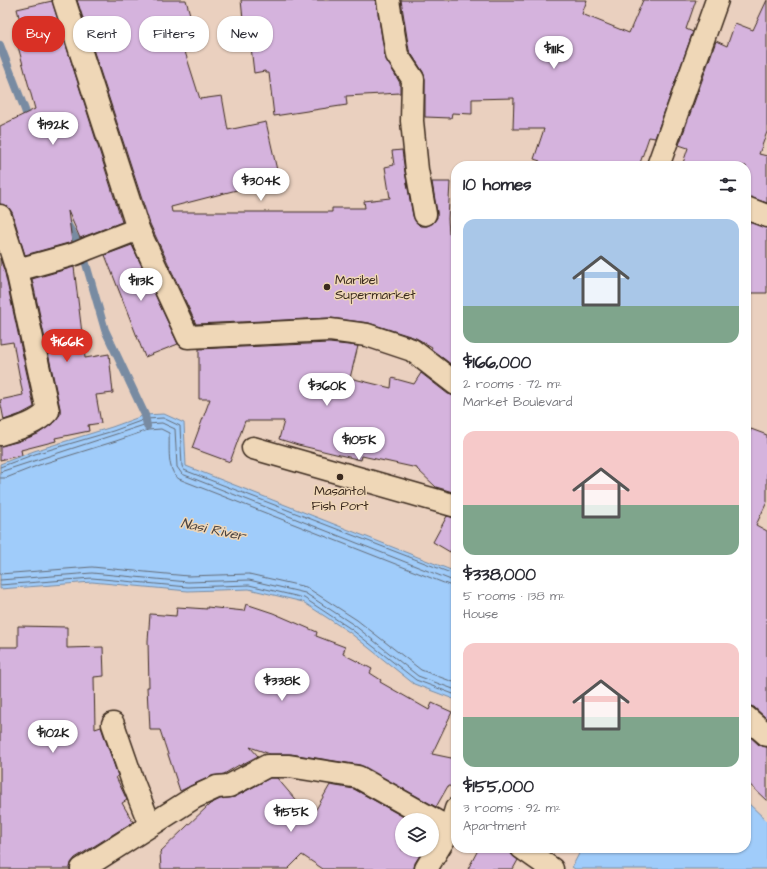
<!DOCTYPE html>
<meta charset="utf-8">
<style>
:root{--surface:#fff;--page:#f7f7f7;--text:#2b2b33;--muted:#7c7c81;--accent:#d93025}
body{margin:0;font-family:"Architects Daughter",sans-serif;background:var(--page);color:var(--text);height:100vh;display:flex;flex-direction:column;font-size:15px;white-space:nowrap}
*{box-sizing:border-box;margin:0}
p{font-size:13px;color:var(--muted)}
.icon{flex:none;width:22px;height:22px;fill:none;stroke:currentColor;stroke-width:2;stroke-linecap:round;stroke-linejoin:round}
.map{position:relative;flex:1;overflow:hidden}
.side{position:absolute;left:451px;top:161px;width:300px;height:692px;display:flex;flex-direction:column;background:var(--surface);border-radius:16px;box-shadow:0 1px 3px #0004}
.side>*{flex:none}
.banner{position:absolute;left:12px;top:16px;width:379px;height:36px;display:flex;gap:8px}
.fabs{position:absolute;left:395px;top:813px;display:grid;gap:8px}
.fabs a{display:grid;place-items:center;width:44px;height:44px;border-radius:50%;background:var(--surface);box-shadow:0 1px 3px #0004;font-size:20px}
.price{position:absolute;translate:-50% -34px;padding:0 9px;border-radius:14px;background:#fff;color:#222;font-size:13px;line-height:26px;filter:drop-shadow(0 1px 2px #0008)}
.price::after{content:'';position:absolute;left:50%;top:24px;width:12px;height:9px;margin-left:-6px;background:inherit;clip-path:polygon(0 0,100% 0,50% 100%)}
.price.current{background:var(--accent);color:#fff}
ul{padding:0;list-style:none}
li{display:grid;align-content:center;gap:8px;height:212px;padding:0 12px}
li span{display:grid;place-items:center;height:124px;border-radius:12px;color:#555}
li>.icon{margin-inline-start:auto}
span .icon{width:72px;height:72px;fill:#fffc;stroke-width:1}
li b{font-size:17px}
h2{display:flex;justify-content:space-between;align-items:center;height:48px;padding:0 12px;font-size:17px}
.pill{padding:0 14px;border-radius:16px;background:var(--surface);box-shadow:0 1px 3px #0004;font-size:14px;line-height:36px}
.pill.current{background:var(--accent);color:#fff}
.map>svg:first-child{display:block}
.water{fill:#a0ccfa;stroke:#788ba2}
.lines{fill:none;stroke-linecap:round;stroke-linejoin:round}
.shore{stroke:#636b76;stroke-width:1}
.stream{stroke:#788ba2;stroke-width:8}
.building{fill:#d5b3dd;stroke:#3b2a1e}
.street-casing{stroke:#3b2a1e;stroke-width:25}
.secondary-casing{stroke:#3b2a1e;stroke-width:25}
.street{stroke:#efd7b7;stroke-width:22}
.secondary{stroke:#efd7b7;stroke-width:22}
.poi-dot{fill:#3b2a1e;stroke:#efd7b7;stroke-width:1.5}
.labels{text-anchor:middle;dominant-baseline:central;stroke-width:3;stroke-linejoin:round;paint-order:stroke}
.poi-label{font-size:13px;fill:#3b2a1e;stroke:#efd7b7;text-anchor:start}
.water-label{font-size:14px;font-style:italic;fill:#4a423f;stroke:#efd7b7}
</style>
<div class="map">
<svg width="767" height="869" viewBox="0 0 767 869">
<rect width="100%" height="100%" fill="#ead0bf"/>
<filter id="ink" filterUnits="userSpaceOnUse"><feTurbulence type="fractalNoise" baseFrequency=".025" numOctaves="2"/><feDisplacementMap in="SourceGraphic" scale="8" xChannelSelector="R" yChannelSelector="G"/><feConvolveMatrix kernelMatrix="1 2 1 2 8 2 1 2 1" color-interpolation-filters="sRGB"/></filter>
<g filter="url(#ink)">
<g class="water">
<path d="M164 414 184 423 186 466 456 572V700L414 684 349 632 303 602 249 589 188 591 92 582 0 589V464L34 451 112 427 145 415Z"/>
<path d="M746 801 767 821V869H575L572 867 581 850 579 848H746Z"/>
</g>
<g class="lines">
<g class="shore">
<path d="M0 467 35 454 113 431 146 419 163 418 180 426 182 466 184 470 456 575"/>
<path d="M0 472 147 424 162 423 175 429 177 467 182 474 451 580H456"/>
<path d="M0 478H6L39 465 116 441 148 430 161 429 169 433C170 447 166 470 179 479L449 585 456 586"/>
<path d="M0 574 92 567 188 576 249 574 306 587 357 620 421 670 456 683"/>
<path d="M0 580 92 573 188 582 249 580 305 593 354 625 418 676 456 690"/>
<path d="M0 585 92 578 188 587 249 585 304 598 351 629 416 680 456 695"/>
</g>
<g class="stream">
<path d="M0 45 25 110 29 123"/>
<path d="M65 220 82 250 105 330 145 415 147 426"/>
</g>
</g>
<g class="building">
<path d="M77 0H186L194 29 179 33 200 99 222 96 228 130 266 122 279 179 171 207 172 212H332V208H365L364 201 390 198 385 167 394 165 392 151 402 150 405 172 413 216 416 222 420 226H427L433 223 437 218V212L432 182H450L448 219 449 233 456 237V368L431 349 432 347 416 338 369 323 330 318 196 324 150 224Z"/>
<path d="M241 0H376L385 57 400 83V93L346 96 347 105 274 116 269 73H266L265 71 254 73 250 38 245 39Z"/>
<path d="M401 0H587L582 14 629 33 643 0H696L686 29 693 32 655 138 649 137 639 166H538L540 161 534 159 544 129H513L514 98 472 99V114L452 113 451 118 425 117V79L423 72 409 50Z"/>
<path d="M767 0V132L759 154 767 156V203L746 196V166H682L688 148 679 145 716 41 727 46 735 23 753 30Z"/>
<path d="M52 1 122 222 80 238 68 211 72 242 25 255 12 212 8 207 0 204V126L35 109 16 39 24 37 17 9Z"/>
<path d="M746 221 767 228V293H746Z"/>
<path d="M132 245 178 344 145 357 105 255Z"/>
<path d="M0 258 5 273 34 407 21 414 4 420 0 400 23 395 13 342 0 344Z"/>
<path d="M74 267 85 358 109 354 113 393 96 395 101 423 88 425 89 431 55 438 56 441 21 450 22 455 0 460V446L17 442 38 434 52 424 60 415V408L32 279Z"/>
<path d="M329 343 358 346 350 378 391 388 392 378 414 384 421 373 448 394 456 396V493L436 487 417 469V468L362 456 361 460 298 445 279 439 284 421H245L230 462 192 448 210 399H199V349Z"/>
<path d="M751 429 767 435V502L756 525 767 531V719L754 707 746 705V442Z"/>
<path d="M447 516 456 518V541L450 552 433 542Z"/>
<path d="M246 604 273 613 317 632 316 636 345 647 343 654 372 669 370 673 381 680 380 682 429 710 432 703 452 712 432 754 456 759V787L448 786 436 807 360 765 291 754H270L250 747 258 756 239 766V765L224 774 212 776 180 791 160 730H150L149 708H148L147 687H149L148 641 150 614 176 616 177 607 207 609V607L244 611Z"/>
<path d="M18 626 67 627V648L103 647 104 676 94 677 95 729 101 727 118 776 116 777 127 800 122 803 133 822 75 858 71 863 70 869H0V647H18Z"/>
<path d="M746 733 759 745 767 747V801L746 781Z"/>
<path d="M270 778H277L311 818 330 785 354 789 409 820H402V850H423L415 863 414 869H323L302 855 288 869H161L160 852 210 804 220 799 235 797Z"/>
<path d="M479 848H510L511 854 518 860 513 869H468Z"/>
</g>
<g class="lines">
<defs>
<g id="street">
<path d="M388 0 397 55 413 79 412 121 417 170 425 214"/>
<path d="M746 208 767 216"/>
<path d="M0 216 17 270 48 411C37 424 16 429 0 434"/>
<path d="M17 270 75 254 89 248 138 229"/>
<path d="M253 448 456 506"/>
<path d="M746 717 767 735"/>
<path d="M113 724 133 782 150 825"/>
<path d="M522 848 552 869"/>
<path d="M82 869 195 797 217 787 229 786 267 766H289L358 777 450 829"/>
</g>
<g id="secondary">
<path d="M64 0 138 229 188 337 330 330 367 335 412 350 456 384"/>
<path d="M658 166 717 0"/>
<path d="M426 869 450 829 456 809"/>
</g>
</defs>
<use href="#street" class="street-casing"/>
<use href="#secondary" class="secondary-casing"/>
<use href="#street" class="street"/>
<use href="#secondary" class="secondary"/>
</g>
</g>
<g class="poi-dot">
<circle cx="327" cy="287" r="4"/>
<circle cx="340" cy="477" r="4"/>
</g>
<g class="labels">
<g class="poi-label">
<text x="335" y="280">Maribel<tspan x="335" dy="15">Supermarket</tspan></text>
<text x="340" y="491" text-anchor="middle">Masantol<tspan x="340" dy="15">Fish Port</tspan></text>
</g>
<g class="water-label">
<text transform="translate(213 530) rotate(12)">Nasi River</text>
</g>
</g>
</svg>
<div class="fabs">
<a><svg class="icon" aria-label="layers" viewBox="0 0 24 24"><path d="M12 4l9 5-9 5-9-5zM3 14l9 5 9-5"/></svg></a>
</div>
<b class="price" style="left:554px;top:70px">$111K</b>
<b class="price" style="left:53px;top:146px">$192K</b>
<b class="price" style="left:261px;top:202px">$304K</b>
<b class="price" style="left:141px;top:302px">$113K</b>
<b class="price current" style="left:67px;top:363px">$166K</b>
<b class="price" style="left:327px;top:407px">$360K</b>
<b class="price" style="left:359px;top:461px">$105K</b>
<b class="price" style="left:282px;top:702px">$338K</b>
<b class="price" style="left:53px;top:754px">$102K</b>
<b class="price" style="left:291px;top:833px">$155K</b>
<div class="banner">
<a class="pill current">Buy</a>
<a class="pill">Rent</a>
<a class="pill">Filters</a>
<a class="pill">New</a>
</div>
<section class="side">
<h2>10 homes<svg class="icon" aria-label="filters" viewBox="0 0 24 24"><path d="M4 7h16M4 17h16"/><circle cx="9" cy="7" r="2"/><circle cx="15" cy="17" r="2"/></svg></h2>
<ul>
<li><span style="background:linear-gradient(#a9c7e8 70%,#7fa58c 0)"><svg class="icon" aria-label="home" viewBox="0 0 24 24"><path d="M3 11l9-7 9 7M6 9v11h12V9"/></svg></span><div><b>$166,000</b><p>2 rooms · 72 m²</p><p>Market Boulevard</p></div></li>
<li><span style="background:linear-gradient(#f6c9c9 60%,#7fa58c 0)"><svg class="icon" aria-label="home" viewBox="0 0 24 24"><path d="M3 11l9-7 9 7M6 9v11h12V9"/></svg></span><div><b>$338,000</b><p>5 rooms · 138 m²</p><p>House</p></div></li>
<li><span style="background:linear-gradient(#f6c9c9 60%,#7fa58c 0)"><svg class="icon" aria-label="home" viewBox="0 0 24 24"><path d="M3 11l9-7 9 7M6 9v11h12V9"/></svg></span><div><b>$155,000</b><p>3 rooms · 92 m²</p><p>Apartment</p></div></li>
</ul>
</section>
</div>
